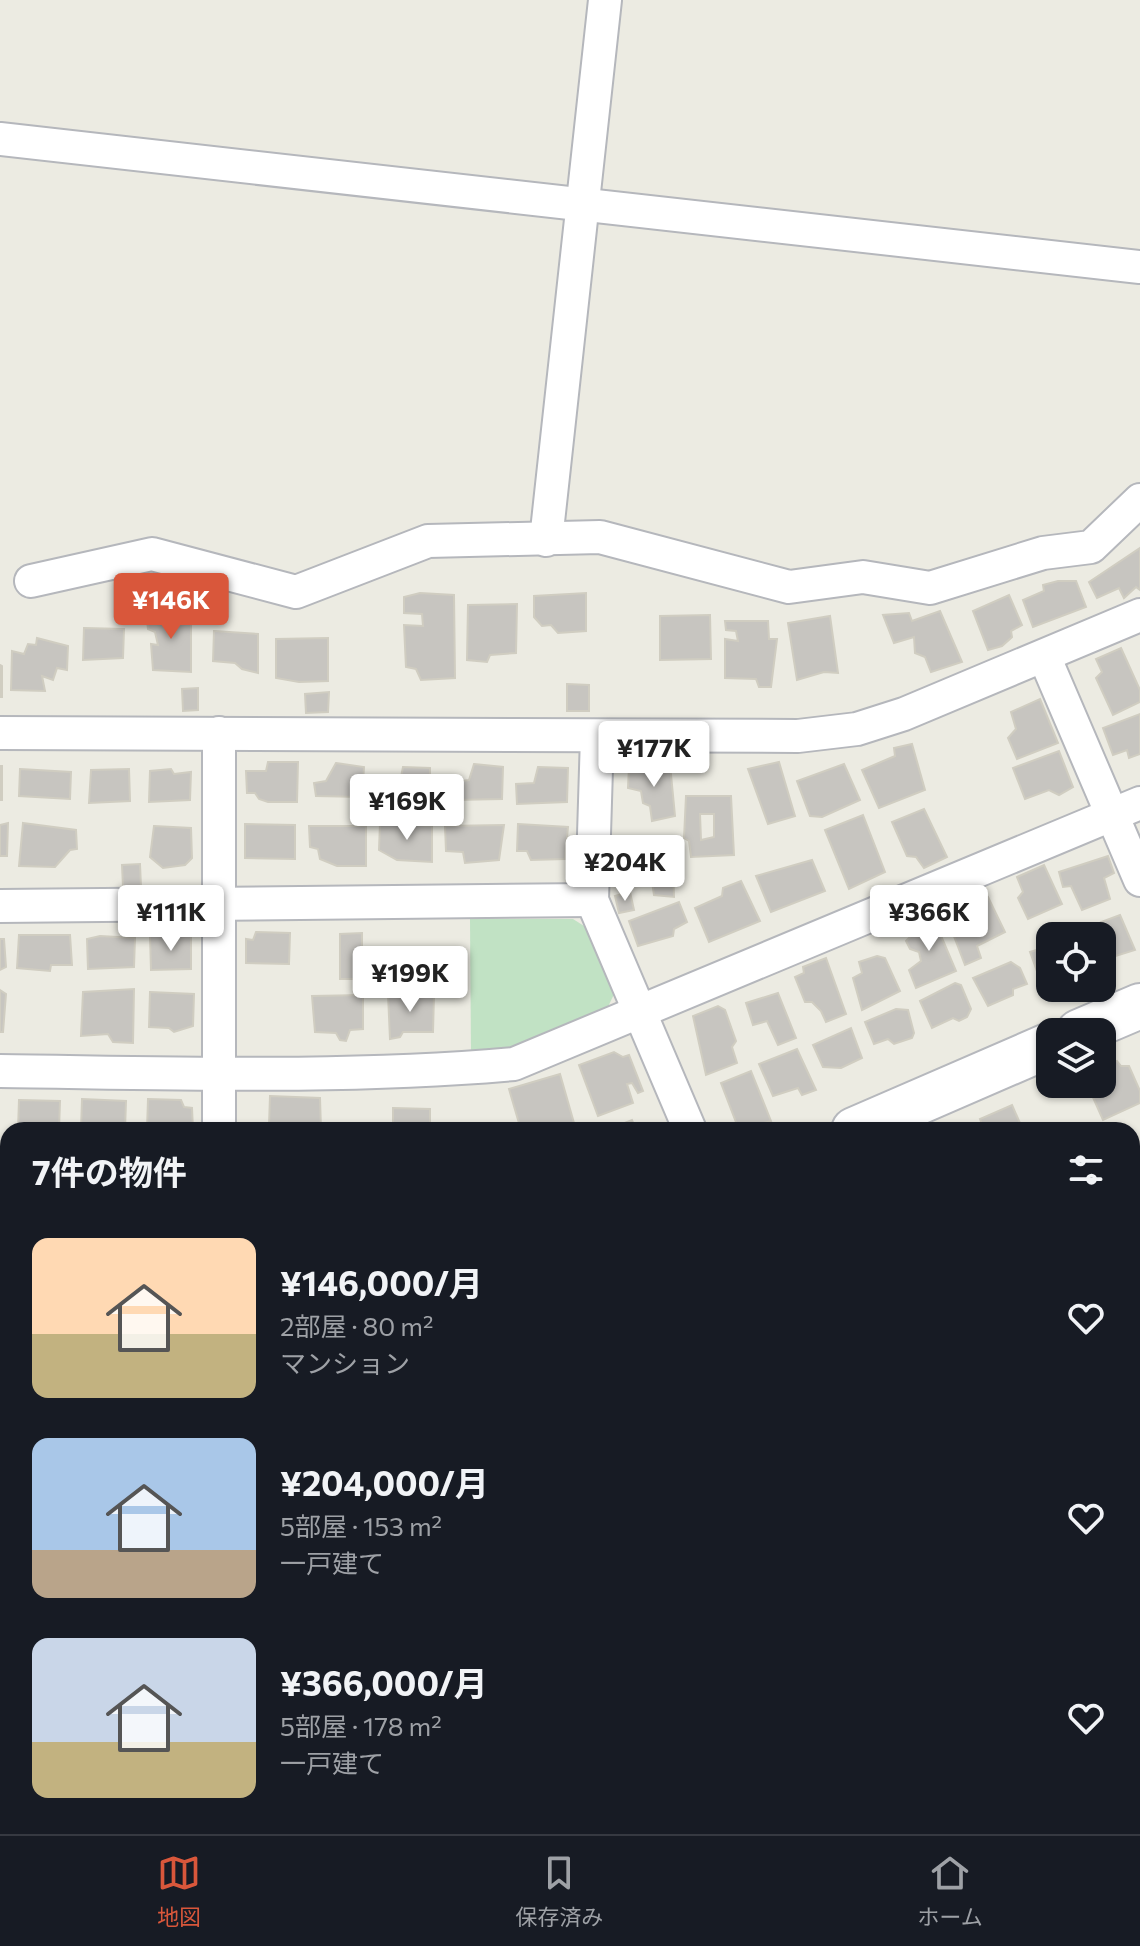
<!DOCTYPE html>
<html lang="ja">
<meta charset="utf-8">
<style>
:root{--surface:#171b24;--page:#242831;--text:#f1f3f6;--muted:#9ea1a6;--line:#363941;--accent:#d9573b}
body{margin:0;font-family:Commissioner,"Noto Sans JP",sans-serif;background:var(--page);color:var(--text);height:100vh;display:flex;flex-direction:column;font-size:30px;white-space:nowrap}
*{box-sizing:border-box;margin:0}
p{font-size:26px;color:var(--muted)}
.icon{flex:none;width:44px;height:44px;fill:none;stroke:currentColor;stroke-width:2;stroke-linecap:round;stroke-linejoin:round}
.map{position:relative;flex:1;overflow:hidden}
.drawer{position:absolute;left:0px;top:1122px;width:1140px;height:712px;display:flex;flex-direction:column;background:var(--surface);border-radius:24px 24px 0 0;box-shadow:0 2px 6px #0004}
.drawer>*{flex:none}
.buttons{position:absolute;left:1036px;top:922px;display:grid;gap:16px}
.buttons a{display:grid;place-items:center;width:80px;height:80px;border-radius:16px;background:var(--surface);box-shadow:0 2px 6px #0004;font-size:40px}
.price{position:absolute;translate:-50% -68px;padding:0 18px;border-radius:8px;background:#fff;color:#222;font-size:26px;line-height:52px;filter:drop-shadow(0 2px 4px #0008)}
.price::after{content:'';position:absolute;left:50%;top:48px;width:24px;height:18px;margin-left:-12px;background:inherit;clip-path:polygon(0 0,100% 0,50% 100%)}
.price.current{background:var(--accent);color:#fff}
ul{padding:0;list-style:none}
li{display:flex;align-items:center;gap:24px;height:200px;padding:0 32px}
li span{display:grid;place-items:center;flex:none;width:224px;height:160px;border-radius:16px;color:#555}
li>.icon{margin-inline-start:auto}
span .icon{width:96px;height:96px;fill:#fffc;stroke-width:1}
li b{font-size:34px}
h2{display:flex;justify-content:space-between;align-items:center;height:96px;padding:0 32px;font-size:34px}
.dock{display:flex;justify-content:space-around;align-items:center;height:112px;border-top:2px solid var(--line);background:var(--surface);font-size:22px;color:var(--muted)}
.dock a{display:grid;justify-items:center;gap:4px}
.dock .current{color:var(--accent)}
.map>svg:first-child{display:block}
.green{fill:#c1e2c4}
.building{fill:#c7c5c0;stroke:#d0cdc1;stroke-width:2;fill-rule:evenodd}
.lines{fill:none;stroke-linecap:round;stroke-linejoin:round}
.street-casing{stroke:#b5b7bc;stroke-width:36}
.secondary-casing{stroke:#b6b8bd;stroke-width:48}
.street{stroke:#fff;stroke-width:32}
.secondary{stroke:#fff;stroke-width:44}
</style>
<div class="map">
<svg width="1140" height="1834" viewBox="0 0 1140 1834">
<rect width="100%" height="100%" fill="#ecebe2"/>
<path class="green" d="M470 919H573L592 931 616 990 606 1011 515 1046 471 1055Z"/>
<g class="building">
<path d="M1140 548V590L1136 587 1124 598 1119 588 1097 598 1089 582Z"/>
<path d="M1058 581H1076L1086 607 1033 627 1023 600 1044 591 1043 585Z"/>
<path d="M420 593 454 595 455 678 421 680 416 669 406 667 404 625 423 626 422 614 404 613V597Z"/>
<path d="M586 593V631L558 633 551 625 542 626 534 617V596Z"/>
<path d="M1009 595 1022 625 1011 631 1012 637 1002 646 988 650 973 611Z"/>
<path d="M517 604 516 653 490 655 487 662 467 660 468 605Z"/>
<path d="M940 611 962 662 931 672 925 657 915 653 914 637 894 643 883 615 909 613 912 621Z"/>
<path d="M146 612 191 614V672L153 670 151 644 158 645 155 632 148 629Z"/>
<path d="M710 615 711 659 660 660V616Z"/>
<path d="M830 616 838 673 824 672 797 680 788 623Z"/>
<path d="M725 621H768L769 639H777L771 687H759L756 679 725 678V639L738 641 736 631 726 630Z"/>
<path d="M84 628 124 629 123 658 83 660Z"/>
<path d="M214 631 258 634V673L242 669 235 663 213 661Z"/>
<path d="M37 638 68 646 67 670 57 668 53 680 42 676 45 691 11 690 12 651 24 654 28 644 36 645Z"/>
<path d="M328 638V681L299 682 276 678V639Z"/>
<path d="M1121 648 1140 690V702L1113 715 1096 678 1102 672 1096 659Z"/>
<path d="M0 665 2 666V697H0Z"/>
<path d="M567 684 589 685V711H567Z"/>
<path d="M198 688V710L183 711 182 689Z"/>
<path d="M329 692 328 712 306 713 305 694Z"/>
<path d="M1040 699 1058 743 1017 759 1008 738 1016 729 1011 712Z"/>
<path d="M1140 714V754L1129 758 1127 750 1113 755 1103 728Z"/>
<path d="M912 744 925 790 879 808 862 770 895 756 894 748Z"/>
<path d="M1059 751 1073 787 1059 795 1049 790 1025 799 1013 768Z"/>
<path d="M268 762H298L297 802H268L259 799 255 793H247L246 771H266Z"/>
<path d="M779 762 795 816 768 824 748 769Z"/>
<path d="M336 763 364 767 362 797 316 796 314 783 326 781Z"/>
<path d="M474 764 503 767 502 799 454 800V782L469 780Z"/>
<path d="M670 764 675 816 652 821 650 806 643 803 641 791 628 788 629 767Z"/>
<path d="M844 764 860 800 822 817 810 816 797 781Z"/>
<rect x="0" y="766" width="2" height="34"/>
<path d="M403 767 430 768V799L385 800V781L400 782Z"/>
<path d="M538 767 568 768 567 802 517 804 516 784 534 783Z"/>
<path d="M20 769 71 772 70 799 19 796Z"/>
<path d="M129 769 130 801 89 803 91 770Z"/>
<path d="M171 769 174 774 191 772 190 800 149 802 150 771Z"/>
<path d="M686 796H731L734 855 691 857 689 841 684 838ZM700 814H714V837L701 840Z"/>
<path d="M924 809 947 857 924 868 916 857 907 856 892 822Z"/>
<path d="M863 815 885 872 849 889 825 830Z"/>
<path d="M8 823 7 856H0V825Z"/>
<path d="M23 823 76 830 77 849 70 850 55 867 19 866Z"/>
<path d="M380 823 432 826V862L397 860 379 850Z"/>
<path d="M245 824 295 825V859L245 858Z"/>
<path d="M518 824 568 827 565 859 531 860 527 851H517Z"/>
<path d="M504 825 499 860 465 863 463 852 446 851 445 826Z"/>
<path d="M154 826 191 828 192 858 185 865 163 868 150 857Z"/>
<path d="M309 826H366V866H337L320 859 318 849 310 847Z"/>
<path d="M672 836 674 897 654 895 651 875H645L646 862H632L631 837Z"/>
<path d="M1108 856 1114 873 1104 878 1110 899 1082 910 1071 886 1063 887 1059 872Z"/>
<path d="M812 860 825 891 771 912 756 876Z"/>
<path d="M140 864 141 887H123L122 865Z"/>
<path d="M1044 865 1062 904 1028 919 1018 898 1023 892 1017 877Z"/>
<path d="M741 881 760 921 709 942 695 908 722 896 723 888Z"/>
<path d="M630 892 634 910 619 913 615 896Z"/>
<path d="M988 897 1005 932 977 946 981 958 965 965 952 931 968 924 963 902Z"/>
<path d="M679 902 687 922 674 929 673 936 638 946 629 921Z"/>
<path d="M1120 915 1135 950 1103 960 1101 936 1105 934 1101 922Z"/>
<path d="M933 917 956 971 916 988 909 970 921 961 919 952 910 949 906 941 910 937 907 926Z"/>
<path d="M256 932 290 933 289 964 246 963V939L253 940Z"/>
<path d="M362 933V979H340V934Z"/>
<path d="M19 935H70L72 965H51L50 971 17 968Z"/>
<path d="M100 936 135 938 134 967 88 969 87 939Z"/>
<path d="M150 936H191V969L151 970Z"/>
<path d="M0 939H4L6 967 0 970Z"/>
<path d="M1050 946V983L1042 985 1030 952Z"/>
<path d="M877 956 885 958 900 991 862 1010 853 978 862 973 859 962Z"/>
<path d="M826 958 846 1014 826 1022 821 1011 812 1002H805L795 977 804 973 803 967Z"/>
<path d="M1011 962 1020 968 1027 984 1013 989V995L988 1006 973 978Z"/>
<path d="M955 983 961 985 971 1009 967 1017 959 1021 953 1018 932 1028 920 1001Z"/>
<path d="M134 989 133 1043 113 1042 108 1034 81 1036 83 992Z"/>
<path d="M0 990 6 994 3 1032H0Z"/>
<path d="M150 992 194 994 193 1026 174 1032 169 1028 149 1027Z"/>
<path d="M778 993 796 1038 778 1045 767 1021 753 1025 746 1003Z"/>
<path d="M388 994 434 995 433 1032H403L400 1037 390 1039Z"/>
<path d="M363 995V1029L350 1030 346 1041 340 1040 336 1033 315 1032 312 996Z"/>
<path d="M718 1006 725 1010 736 1041 732 1047 737 1063 706 1075 693 1016Z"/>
<path d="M896 1009 908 1010 914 1033 912 1038 894 1044 888 1039 874 1044 865 1022Z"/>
<path d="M851 1028 862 1058 841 1068 823 1067 813 1045Z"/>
<path d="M797 1049 816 1090 802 1095 798 1088 773 1096 759 1064Z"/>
<path d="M614 1052 623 1057 629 1055 643 1091 638 1093 632 1083 627 1084 633 1103 598 1116 579 1065Z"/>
<path d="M1117 1061 1121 1066H1129L1140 1091V1103L1103 1120 1087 1084H1102V1067Z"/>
<path d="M751 1071 771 1121 739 1130 721 1083Z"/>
<path d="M560 1074 576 1130H521L509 1089Z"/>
<path d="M270 1096 320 1098 321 1130 269 1126Z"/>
<path d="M82 1099 126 1101 125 1130H81Z"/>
<path d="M148 1099 181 1100 184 1107 192 1108 193 1130H147Z"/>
<path d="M19 1100 60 1101 59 1130H18Z"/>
<path d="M1012 1105 1023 1130H984L980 1119Z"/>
<path d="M393 1108 430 1109V1130H393Z"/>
<path d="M632 1120 636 1130H607Z"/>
<path d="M0 1166H8V1199L0 1200Z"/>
<path d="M0 1318 4 1319V1343H0Z"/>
<path d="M0 1481 5 1492 4 1512H0Z"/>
<path d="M0 1550H4L3 1594H0Z"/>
<path d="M1140 1611V1654L1135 1657 1132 1614Z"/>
<path d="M0 1818H5L4 1834H0Z"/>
<path d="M30 1826H67V1834H20L29 1832Z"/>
<path d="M105 1826H130V1834H104Z"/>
<path d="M162 1826H189L191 1832 197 1834H156V1829Z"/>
<path d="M246 1826H278L281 1832 294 1834H243Z"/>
<path d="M329 1826H352L361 1834H310L328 1831Z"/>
<path d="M391 1826 434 1827V1834H391Z"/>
<path d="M495 1826 497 1834H445L444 1827 450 1826Z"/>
<path d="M526 1826H560V1834H527Z"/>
<path d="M587 1826H618L620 1834H573L572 1829Z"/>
<path d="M634 1826H682L676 1834H636Z"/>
<path d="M784 1826H819L822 1834H778V1828Z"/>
<path d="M836 1826H893L895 1831 832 1834 830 1830Z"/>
<path d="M1022 1826H1063L1066 1834H1018Z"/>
</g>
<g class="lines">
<defs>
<g id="street">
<path d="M0 139 1140 267"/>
<path d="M546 540 605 0"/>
<path d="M31 581 152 554 296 592 428 541 600 537 789 587 863 577 930 588 1043 553 1091 547 1140 500"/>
<path d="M1044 656 1140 880"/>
<path d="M0 733 798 736 857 729 904 714 1140 615"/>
<path d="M219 733V1130"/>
<path d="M597 736 592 900 690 1130"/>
<path d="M0 906 592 900"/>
<path d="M0 1071C171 1073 344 1079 514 1064L1140 803"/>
<path d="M1132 1217 1140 1214"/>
<path d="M0 1452H8"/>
<path d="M1132 1582 1140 1579"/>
<path d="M0 1617H8"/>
<path d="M0 1788H8"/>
<path d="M985 1826 988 1834"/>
<path d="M220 1834V1826"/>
</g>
<g id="secondary">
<path d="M1079 1032 1140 1006"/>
<path d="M854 1130 1050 1045"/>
<path d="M0 1263H8"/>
</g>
</defs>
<use href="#street" class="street-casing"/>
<use href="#secondary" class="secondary-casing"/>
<use href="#street" class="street"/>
<use href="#secondary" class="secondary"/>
</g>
</svg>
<div class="buttons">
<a><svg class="icon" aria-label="locate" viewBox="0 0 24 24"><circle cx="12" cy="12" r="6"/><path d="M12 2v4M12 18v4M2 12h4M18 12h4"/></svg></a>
<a><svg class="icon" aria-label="layers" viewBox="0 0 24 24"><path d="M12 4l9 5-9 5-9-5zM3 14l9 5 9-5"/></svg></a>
</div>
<b class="price current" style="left:171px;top:641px">¥146K</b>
<b class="price" style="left:654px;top:789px">¥177K</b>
<b class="price" style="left:407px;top:842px">¥169K</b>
<b class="price" style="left:625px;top:903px">¥204K</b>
<b class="price" style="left:171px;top:953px">¥111K</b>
<b class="price" style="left:929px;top:953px">¥366K</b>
<b class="price" style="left:410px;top:1014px">¥199K</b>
<section class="drawer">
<h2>7件の物件<svg class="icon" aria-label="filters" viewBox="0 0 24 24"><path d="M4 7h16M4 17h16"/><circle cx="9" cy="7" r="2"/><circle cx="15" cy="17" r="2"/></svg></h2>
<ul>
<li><span style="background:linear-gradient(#ffd9b3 60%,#c2b280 0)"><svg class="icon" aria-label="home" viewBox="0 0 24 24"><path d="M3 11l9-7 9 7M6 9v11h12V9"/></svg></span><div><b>¥146,000/月</b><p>2部屋 · 80 m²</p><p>マンション</p></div><svg class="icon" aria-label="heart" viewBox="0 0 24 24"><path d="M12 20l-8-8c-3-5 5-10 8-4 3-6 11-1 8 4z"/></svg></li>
<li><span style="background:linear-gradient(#a9c7e8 70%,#b9a48a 0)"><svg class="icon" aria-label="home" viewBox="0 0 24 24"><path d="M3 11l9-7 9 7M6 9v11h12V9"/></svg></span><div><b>¥204,000/月</b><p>5部屋 · 153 m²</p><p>一戸建て</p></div><svg class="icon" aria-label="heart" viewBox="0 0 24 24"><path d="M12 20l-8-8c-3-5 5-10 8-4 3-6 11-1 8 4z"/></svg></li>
<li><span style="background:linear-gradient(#c9d6e8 65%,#c2b280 0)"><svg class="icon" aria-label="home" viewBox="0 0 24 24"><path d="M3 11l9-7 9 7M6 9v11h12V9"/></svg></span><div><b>¥366,000/月</b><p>5部屋 · 178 m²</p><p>一戸建て</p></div><svg class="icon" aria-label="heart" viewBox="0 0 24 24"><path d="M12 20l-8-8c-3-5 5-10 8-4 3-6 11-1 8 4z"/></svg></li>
</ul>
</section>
</div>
<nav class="dock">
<a class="current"><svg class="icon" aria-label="map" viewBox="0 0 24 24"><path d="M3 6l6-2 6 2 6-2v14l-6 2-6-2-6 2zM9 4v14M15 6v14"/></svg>地図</a>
<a><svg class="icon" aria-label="saved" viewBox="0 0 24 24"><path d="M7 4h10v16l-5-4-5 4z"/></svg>保存済み</a>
<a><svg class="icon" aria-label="home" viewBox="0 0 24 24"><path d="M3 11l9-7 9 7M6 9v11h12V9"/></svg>ホーム</a>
</nav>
